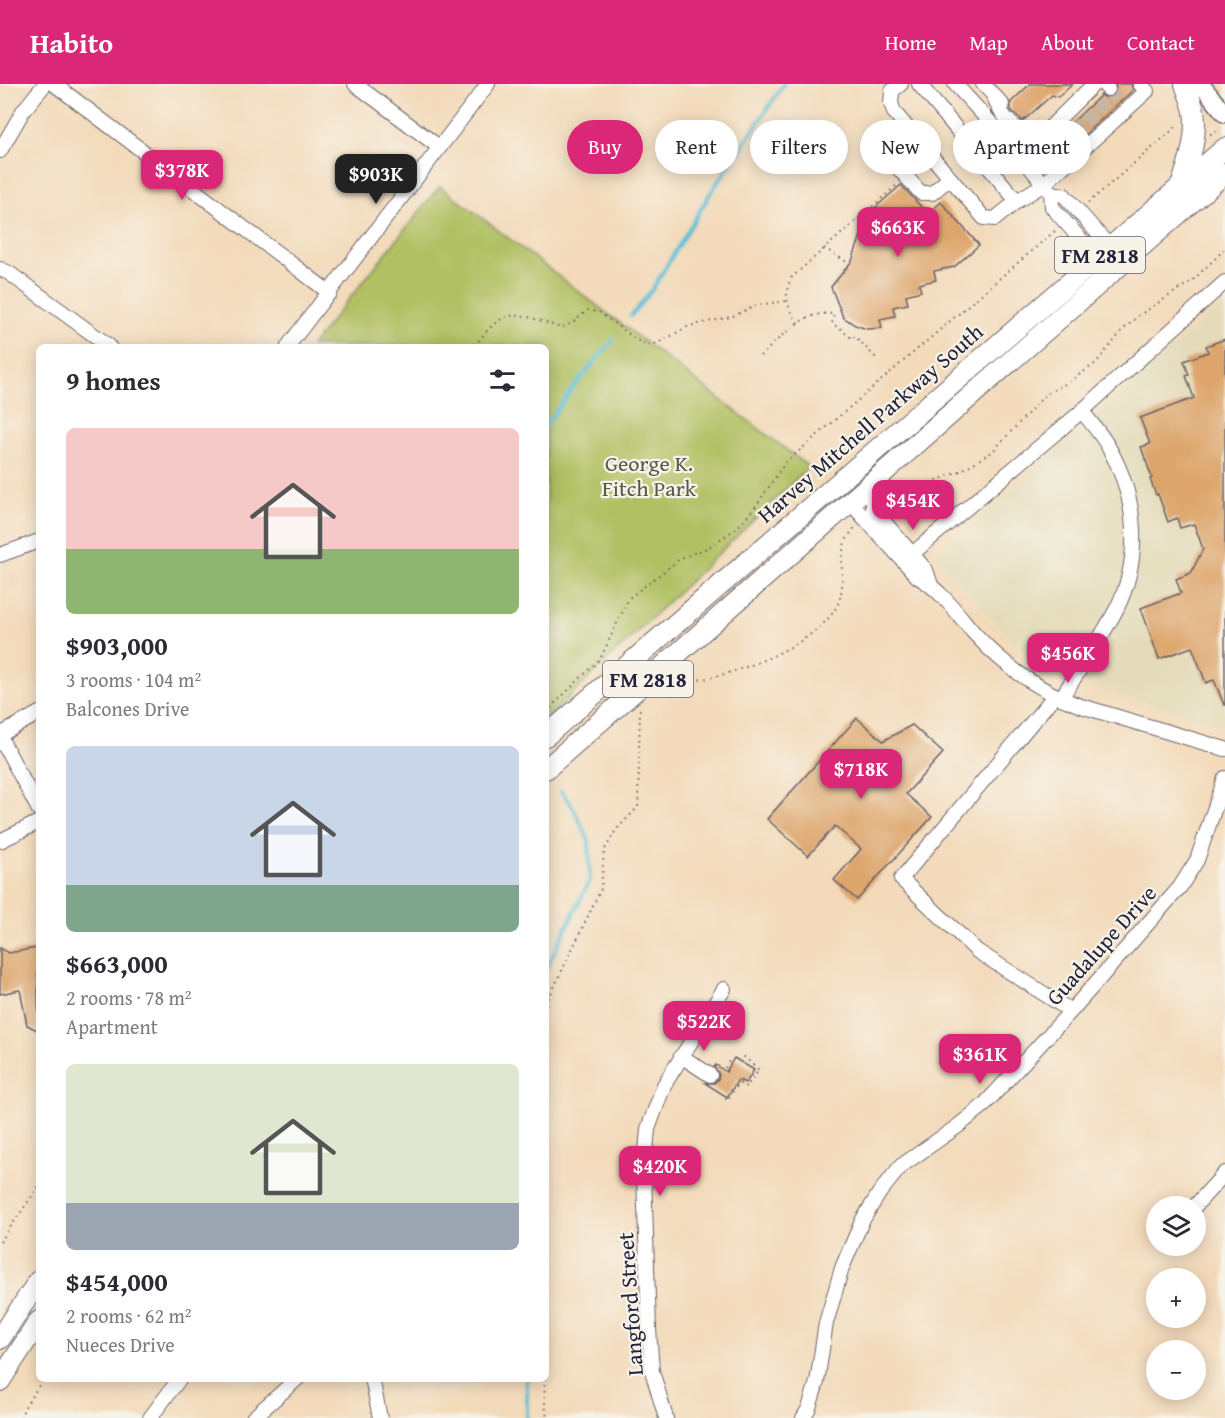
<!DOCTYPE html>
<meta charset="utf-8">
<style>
:root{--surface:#fff;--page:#f7f7f7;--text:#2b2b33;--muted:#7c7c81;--accent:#db2777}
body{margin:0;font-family:"Gentium Book Plus",serif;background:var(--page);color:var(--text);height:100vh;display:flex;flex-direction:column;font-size:22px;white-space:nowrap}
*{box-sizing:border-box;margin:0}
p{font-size:20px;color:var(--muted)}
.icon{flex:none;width:33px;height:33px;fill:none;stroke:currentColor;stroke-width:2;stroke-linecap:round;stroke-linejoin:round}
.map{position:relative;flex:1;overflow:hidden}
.side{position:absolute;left:36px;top:260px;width:513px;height:1038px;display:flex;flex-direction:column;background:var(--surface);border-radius:9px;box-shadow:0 3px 15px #0003}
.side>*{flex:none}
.hud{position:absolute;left:567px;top:36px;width:567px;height:54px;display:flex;gap:12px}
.tools{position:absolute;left:1146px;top:1112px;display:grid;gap:12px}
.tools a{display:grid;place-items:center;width:60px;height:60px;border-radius:50%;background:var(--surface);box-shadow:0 3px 15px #0003;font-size:30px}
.price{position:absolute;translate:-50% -51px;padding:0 14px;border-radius:12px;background:var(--accent);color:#fff;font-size:20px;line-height:39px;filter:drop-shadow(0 2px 3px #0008)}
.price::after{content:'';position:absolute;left:50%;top:36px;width:18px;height:14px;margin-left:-9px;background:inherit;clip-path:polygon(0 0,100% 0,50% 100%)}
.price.selected{background:#222;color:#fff}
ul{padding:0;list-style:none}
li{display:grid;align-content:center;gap:12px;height:318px;padding:0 30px}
li span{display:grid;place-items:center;height:186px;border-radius:9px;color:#555}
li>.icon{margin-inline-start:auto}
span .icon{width:108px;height:108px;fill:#fffc;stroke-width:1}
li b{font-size:26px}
h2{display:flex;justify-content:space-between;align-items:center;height:72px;padding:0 30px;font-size:26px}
.tag{padding:0 21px;border-radius:27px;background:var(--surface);box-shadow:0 3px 15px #0003;font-size:21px;line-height:54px}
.tag.selected{background:var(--accent);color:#fff}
header{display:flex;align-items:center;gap:36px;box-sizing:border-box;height:84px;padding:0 30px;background:var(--accent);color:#fff}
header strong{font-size:28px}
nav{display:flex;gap:33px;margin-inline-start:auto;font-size:21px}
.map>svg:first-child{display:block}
.built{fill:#e4dbba}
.green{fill:#b0c062;stroke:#69714e;stroke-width:1.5}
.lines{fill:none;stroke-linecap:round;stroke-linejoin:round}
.stream{stroke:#58bfd6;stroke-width:4}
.building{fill:#dda56c}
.minor-tunnel{stroke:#c9b5a1;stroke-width:14;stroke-dasharray:14 7;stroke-linecap:butt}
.minor-casing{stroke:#6b6267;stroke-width:16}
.major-casing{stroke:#6b6267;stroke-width:19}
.highway-casing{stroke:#6b6267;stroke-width:22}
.path{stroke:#6b6267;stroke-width:2;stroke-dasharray:1.5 4.5;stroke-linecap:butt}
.minor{stroke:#fff;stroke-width:14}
.major{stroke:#fff;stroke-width:16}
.highway{stroke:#fff;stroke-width:20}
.labels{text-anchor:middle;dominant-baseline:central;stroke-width:4.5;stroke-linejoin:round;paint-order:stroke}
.shield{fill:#f7f3e8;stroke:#62616f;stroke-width:1.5}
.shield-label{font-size:21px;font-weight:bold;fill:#22223b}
.street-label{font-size:22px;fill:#22223b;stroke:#f7f3e8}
.park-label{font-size:22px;fill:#545949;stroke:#f7f3e8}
</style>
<header>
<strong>Habito</strong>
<nav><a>Home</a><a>Map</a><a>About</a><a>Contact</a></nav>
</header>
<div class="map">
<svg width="1225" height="1334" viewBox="0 0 1225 1334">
<rect width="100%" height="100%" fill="#f7f3e8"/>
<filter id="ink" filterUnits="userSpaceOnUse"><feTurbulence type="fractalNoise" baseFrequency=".0167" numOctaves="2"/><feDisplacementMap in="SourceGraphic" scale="12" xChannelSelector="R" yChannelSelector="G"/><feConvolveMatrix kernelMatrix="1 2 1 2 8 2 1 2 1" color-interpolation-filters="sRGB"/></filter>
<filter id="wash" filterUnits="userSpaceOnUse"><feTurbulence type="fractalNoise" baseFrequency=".008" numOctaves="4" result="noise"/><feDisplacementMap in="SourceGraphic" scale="24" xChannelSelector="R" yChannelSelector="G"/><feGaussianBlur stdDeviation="1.35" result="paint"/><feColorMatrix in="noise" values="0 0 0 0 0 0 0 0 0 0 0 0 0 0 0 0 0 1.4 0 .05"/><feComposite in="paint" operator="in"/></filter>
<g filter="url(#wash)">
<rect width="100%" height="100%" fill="#f3daba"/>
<path class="built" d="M1225 217V641L1090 602 1044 582 1013 558 936 472Z"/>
<path class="green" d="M440 102 809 383 546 635V262H311Z"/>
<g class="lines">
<g class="stream">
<path d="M631 232 652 206 710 110 784 0"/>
<path d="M546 341 572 305 613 256"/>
<path d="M546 885 590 796 589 757 573 723 561 707"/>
<path d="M527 1334V1294"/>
</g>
</g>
<g id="blocks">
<g class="building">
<path d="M1030 0H1073L1058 13 1052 11 1023 37 1011 26V18Z"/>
<path d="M1115 0H1131L1133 6 1063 71 1051 59 1101 11 1106 14 1114 12 1117 7Z"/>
<path d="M901 101 928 130 941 118 979 161 954 183 934 187 936 196 919 200 921 207 906 211 908 220 893 223 895 232 880 235 882 244 867 245 855 241 843 233 831 203 852 177 863 146 873 131 870 128Z"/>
<path d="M1225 255V621H1224L1214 596 1206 599 1192 563 1159 575 1141 524 1181 509 1176 495 1191 489 1203 465 1194 440 1180 444 1177 434 1168 438 1158 410 1156 411 1150 395 1152 394 1141 363 1150 360 1140 334 1194 314 1186 292 1189 291 1184 277 1208 268 1206 262Z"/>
<path d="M857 634 883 657 912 641 943 669 906 710 932 733 857 816 834 796 861 765 835 742 808 772 767 735Z"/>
<path d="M0 864 9 869 37 864 39 947 27 941 20 906 0 910Z"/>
<path d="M734 974 754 986 746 999 738 996 727 1013 705 999H714L718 995 719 991 714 983 716 981 726 988Z"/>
</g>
</g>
</g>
<g filter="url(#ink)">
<use href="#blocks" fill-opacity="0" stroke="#6b6267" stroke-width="1.5"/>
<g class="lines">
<g class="minor-tunnel">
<path d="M1108 5 1120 19"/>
<path d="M1096 17 1108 30"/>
<path d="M1084 28 1096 41"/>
<path d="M1071 39 1083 53"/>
<path d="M1059 51 1071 64"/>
</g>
<defs>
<g id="minor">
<path d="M54 0 330 209"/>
<path d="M355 0 439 63"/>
<path d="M901 0 892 7 891 19 894 28 984 134 995 135 1017 117 1044 100 1147 7 1140 0"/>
<path d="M919 0 1017 117"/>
<path d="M955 0 1021 72 1051 109 1052 123 1097 174"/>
<path d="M983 0 1002 20"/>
<path d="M1103 0 1108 5"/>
<path d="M995 15C1000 29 1012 45 1027 48"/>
<path d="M907 44 891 61 889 74 921 109H932L950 94"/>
<path d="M0 67 23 27 45 0"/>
<path d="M1021 72 1094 0"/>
<path d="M1051 109 1064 111 1110 163"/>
<path d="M0 185 9 189 109 262"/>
<path d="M288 262 488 0"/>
<path d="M872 398 873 425 926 486 931 501"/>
<path d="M849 417 918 493C941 506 957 529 974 549 1004 582 1038 607 1081 622L1225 665"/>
<path d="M912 470 1082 327 1225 198"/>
<path d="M0 471 39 457"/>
<path d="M1055 611 901 795 977 867 1071 927"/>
<path d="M1061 614C1080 585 1101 555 1117 524 1142 473 1137 413 1109 364 1102 351 1091 339 1082 327"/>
<path d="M0 651 39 629"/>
<path d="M0 653 39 726"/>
<path d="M0 757 39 738"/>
<path d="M681 972 710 991"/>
<path d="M1195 1122 1225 1089"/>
<path d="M372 1294 380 1334"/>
<path d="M150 1334 180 1294"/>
<path d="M253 1334 298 1294"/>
<path d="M666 1334 652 1287 649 1245 644 1090 648 1045 664 1001 724 905"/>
<path d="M803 1334 809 1324 817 1298 826 1239 842 1184 862 1137 880 1108 901 1082 958 1042 983 1022 1071 927 1180 803 1197 776 1225 694"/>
</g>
<path id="major" d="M1201 0 1225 30"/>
<g id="highway">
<path d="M1181 102C1189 78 1198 53 1194 27 1192 18 1188 9 1185 0"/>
<path d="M546 652 1225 64"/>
<path d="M546 685 1225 89"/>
<path d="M0 1255 39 1196"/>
<path d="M0 1297 39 1237"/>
</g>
</defs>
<use href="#minor" class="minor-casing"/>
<use href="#major" class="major-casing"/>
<use href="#highway" class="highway-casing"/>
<g class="path">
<path d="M1210 50H1213L1220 44"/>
<path d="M1088 119 1175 44 1180 45"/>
<path d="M824 164 850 180"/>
<path d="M798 239C788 223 782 211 792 193L897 101"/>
<path d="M475 262C505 221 516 228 561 244L572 239 588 226 599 228 641 259 649 261 658 259 689 242 731 233 757 221 787 217"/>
<path d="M760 272C781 254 803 225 834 230L832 240 840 244 852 255 855 252 876 274"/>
<path d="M886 416 960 387 992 368 1046 310 1069 298 1096 279 1122 247 1138 232 1192 197 1225 165"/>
<path d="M664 603C681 598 700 596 717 592 753 583 826 554 839 517 846 498 838 477 845 459 847 453 852 448 855 443"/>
<path d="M546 628 600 575 629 514 681 474 707 464 737 444 756 422 785 379 1056 146"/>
<path d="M546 920 601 805 604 767 616 746 638 723 640 624"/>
<path d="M725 984 729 977"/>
<path d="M725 1014 727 1016 739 999 746 1003 759 986 743 972"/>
<path d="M0 1158 39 1102"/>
<path d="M544 1294 545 1320 547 1334"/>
<path d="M21 1334 24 1324 44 1294"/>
</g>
<use href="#minor" class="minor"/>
<use href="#major" class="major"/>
<use href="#highway" class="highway"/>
</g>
</g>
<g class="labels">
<g class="shield">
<rect x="1055" y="153" width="90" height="36" rx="4.5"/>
<rect x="603" y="577" width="90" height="36" rx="4.5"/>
</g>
<g class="shield-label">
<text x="1100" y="171">FM 2818</text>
<text x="648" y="595">FM 2818</text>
</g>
<g class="street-label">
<text transform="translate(870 339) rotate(-41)">Harvey Mitchell Parkway South</text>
<text transform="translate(1101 861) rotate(-48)">Guadalupe Drive</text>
<text transform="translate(630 1220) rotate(-94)">Langford Street</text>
</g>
<g class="park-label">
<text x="649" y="379">George K.<tspan x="649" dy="25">Fitch Park</tspan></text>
</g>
</g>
</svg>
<div class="tools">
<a><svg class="icon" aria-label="layers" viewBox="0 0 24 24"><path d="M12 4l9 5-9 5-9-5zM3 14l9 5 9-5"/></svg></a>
<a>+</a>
<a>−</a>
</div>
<b class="price" style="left:182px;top:117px">$378K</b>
<b class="price selected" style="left:376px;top:121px">$903K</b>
<b class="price" style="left:898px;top:174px">$663K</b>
<b class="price" style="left:913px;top:447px">$454K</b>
<b class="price" style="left:1068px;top:600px">$456K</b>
<b class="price" style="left:861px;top:716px">$718K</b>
<b class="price" style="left:704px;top:968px">$522K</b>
<b class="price" style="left:980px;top:1001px">$361K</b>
<b class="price" style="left:660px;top:1113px">$420K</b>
<div class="hud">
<a class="tag selected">Buy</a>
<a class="tag">Rent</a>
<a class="tag">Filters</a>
<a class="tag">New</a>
<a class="tag">Apartment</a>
</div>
<section class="side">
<h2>9 homes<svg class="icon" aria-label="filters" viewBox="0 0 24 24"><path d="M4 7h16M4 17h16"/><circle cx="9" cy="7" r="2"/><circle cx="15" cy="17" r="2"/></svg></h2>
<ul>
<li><span style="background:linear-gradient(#f6c9c9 65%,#8fb573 0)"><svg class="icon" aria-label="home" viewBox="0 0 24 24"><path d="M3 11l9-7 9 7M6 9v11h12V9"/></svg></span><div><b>$903,000</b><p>3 rooms · 104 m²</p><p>Balcones Drive</p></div></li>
<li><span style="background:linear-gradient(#c9d6e8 75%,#7fa58c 0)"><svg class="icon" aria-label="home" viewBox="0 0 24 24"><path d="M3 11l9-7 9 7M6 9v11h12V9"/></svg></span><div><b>$663,000</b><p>2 rooms · 78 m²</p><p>Apartment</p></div></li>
<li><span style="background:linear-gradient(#dfe7d0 75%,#9aa5b1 0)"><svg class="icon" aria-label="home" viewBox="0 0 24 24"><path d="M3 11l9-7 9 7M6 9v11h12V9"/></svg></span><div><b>$454,000</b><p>2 rooms · 62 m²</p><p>Nueces Drive</p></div></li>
</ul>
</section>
</div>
